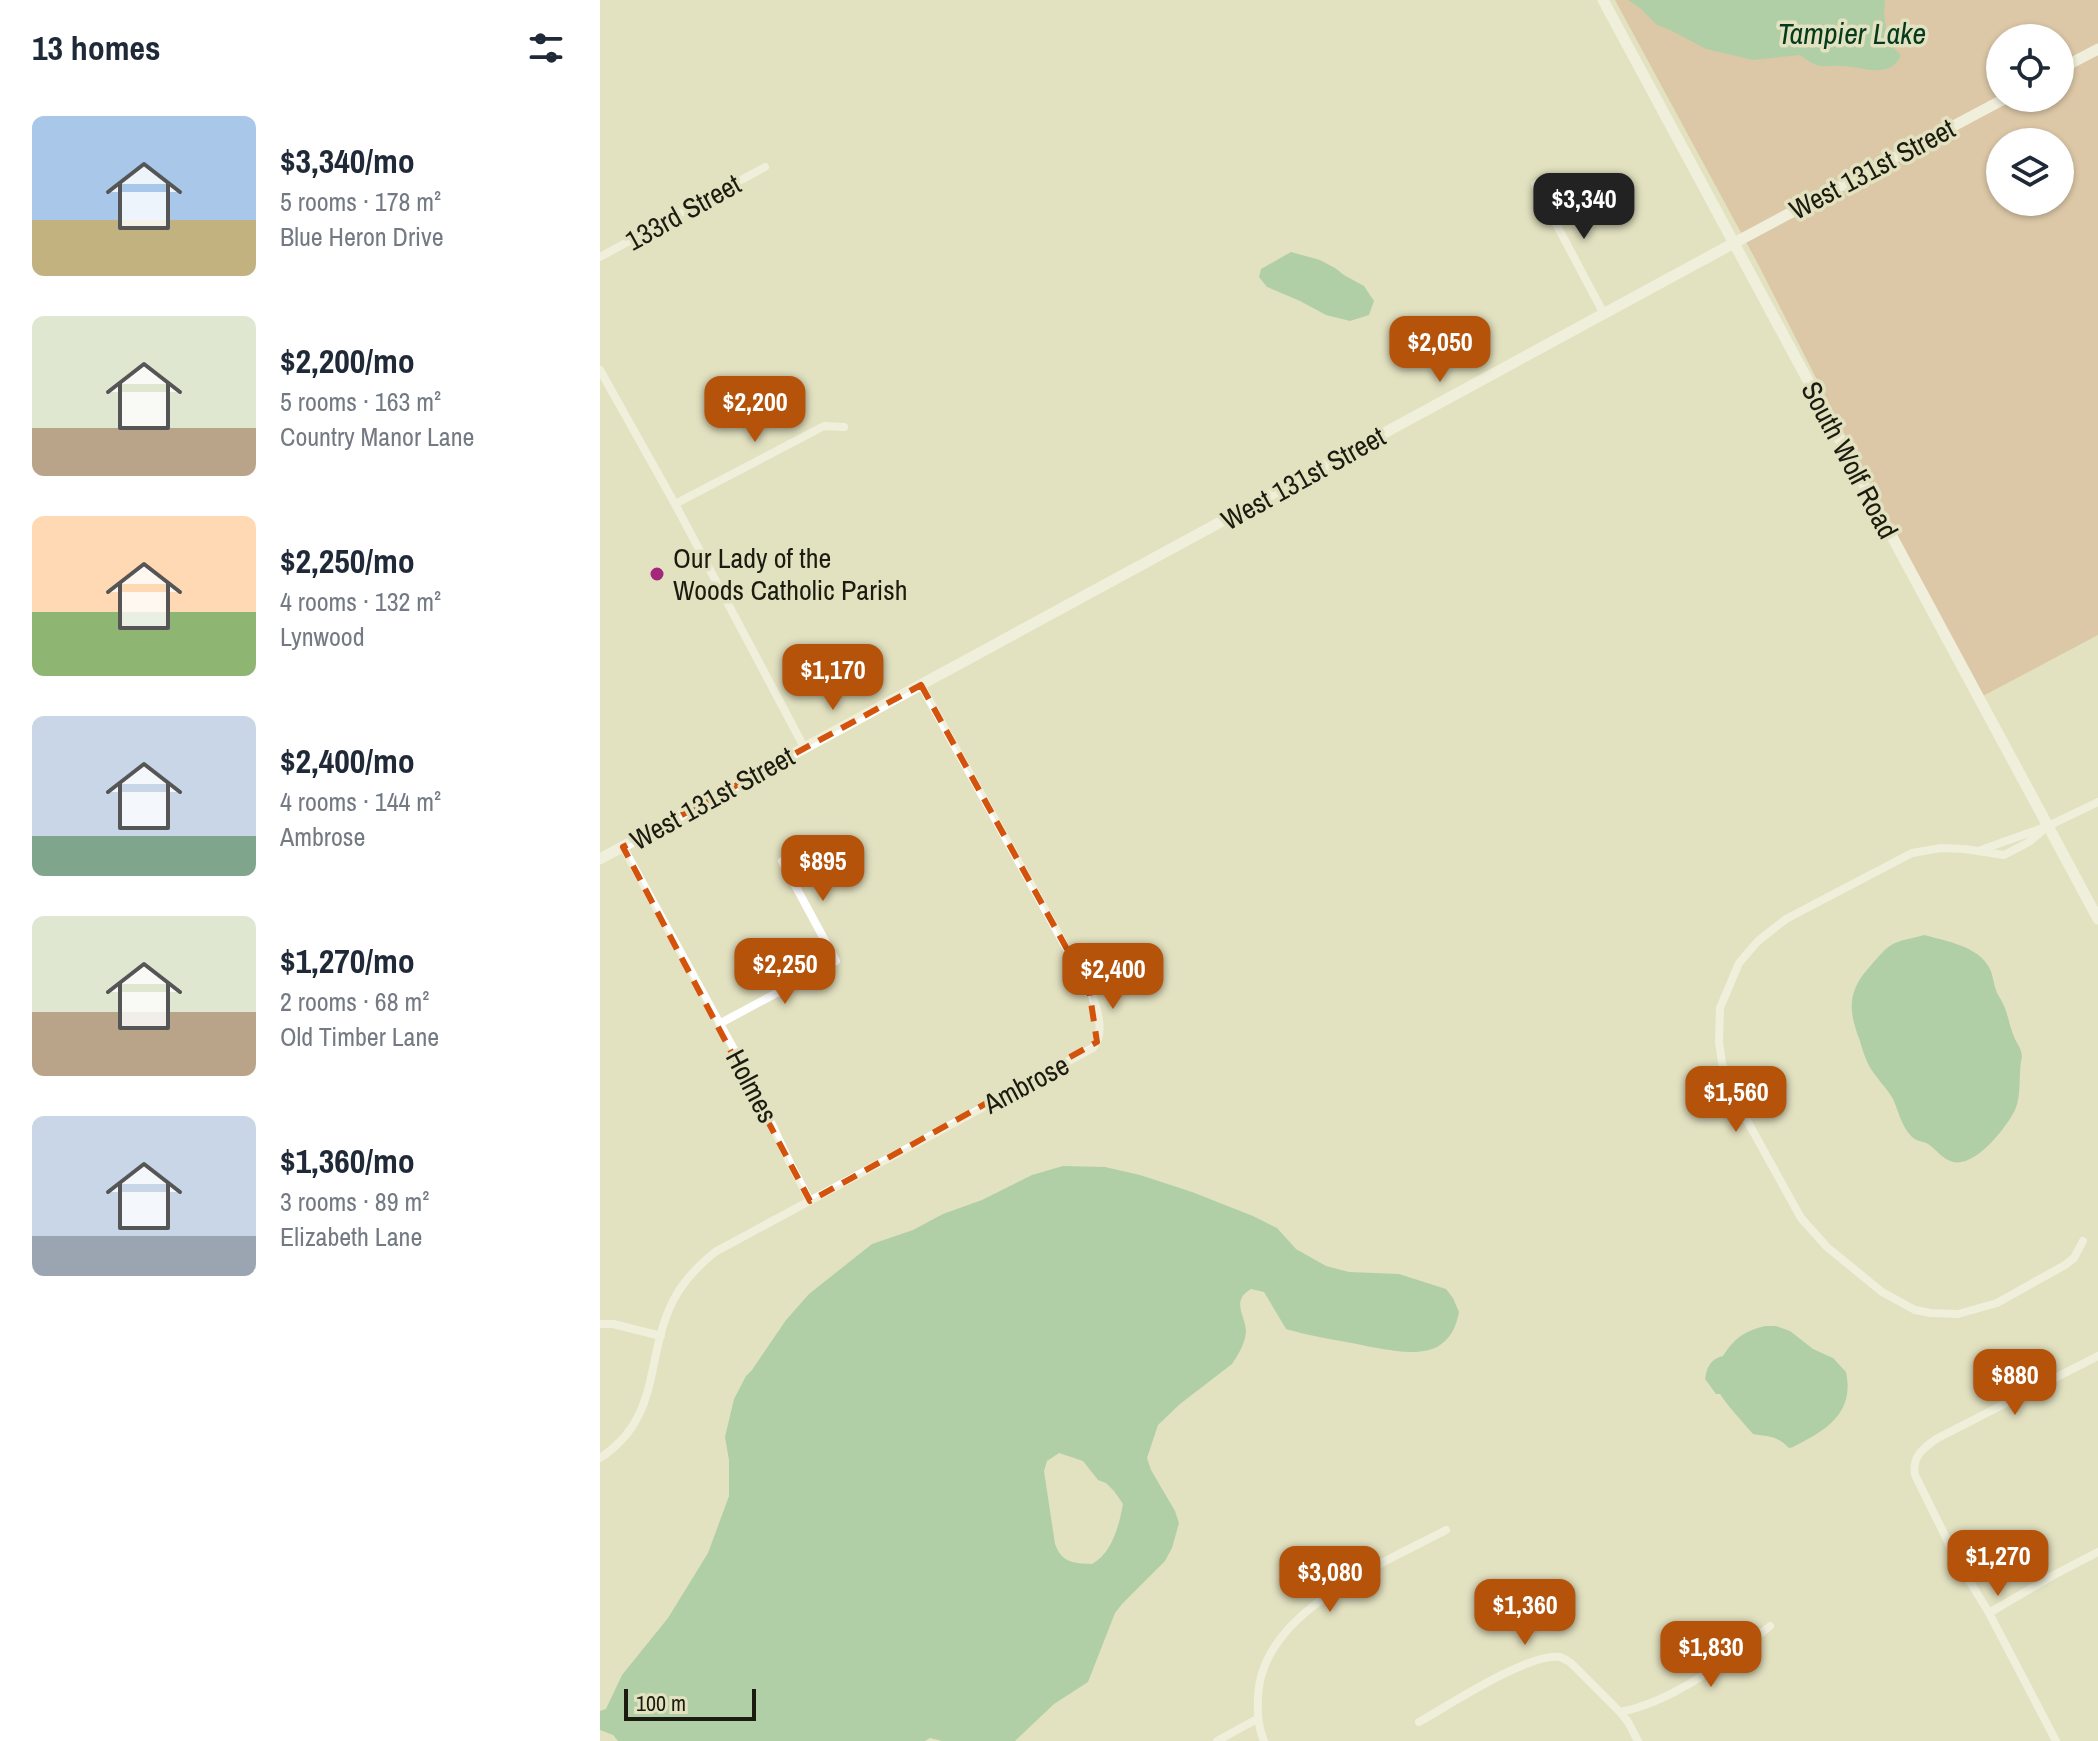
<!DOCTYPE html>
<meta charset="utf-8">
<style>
:root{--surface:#fff;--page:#f2f2f3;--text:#1f2937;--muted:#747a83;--accent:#b45309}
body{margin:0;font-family:"Archivo Narrow",sans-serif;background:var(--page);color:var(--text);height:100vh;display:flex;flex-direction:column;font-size:30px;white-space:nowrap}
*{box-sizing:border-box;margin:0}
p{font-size:26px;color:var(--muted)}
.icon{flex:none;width:44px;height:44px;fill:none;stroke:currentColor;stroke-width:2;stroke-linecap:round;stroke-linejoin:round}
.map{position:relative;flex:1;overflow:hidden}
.sheet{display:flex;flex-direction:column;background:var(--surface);width:600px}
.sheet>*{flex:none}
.buttons{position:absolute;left:1386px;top:24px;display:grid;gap:16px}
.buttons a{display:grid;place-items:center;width:88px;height:88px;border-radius:50%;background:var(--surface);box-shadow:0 2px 6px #0004;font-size:40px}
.scale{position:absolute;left:24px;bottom:20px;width:132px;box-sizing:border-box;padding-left:8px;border:4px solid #1c1b10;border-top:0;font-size:22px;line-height:28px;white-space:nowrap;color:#1c1b10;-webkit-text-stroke:6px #e2e1c0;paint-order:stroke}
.price{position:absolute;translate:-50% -68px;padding:0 18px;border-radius:16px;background:var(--accent);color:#fff;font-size:26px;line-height:52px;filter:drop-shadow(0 2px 4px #0008)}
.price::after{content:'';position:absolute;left:50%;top:48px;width:24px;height:18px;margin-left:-12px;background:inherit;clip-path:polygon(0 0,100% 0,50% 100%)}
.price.current{background:#222;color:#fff}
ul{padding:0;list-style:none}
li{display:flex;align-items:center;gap:24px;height:200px;padding:0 32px}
li span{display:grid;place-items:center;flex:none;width:224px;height:160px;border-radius:12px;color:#555}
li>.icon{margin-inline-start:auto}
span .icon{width:96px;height:96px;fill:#fffc;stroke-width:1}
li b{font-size:34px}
h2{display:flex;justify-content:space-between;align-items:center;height:96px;padding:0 32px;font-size:34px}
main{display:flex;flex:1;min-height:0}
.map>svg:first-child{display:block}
.green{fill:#d6a889;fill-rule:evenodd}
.water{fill:#76b88a;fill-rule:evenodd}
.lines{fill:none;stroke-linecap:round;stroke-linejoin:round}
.street{stroke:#fff;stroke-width:8}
.secondary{stroke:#fff;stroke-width:11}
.marked{fill:none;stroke:#d4530c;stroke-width:6;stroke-dasharray:16 10;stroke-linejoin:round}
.poi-dot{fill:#a3277b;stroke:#e2e1c0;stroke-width:3}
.labels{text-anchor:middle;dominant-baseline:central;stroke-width:7;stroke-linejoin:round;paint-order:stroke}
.street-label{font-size:28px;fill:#1c1b10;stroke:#e2e1c0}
.poi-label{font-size:28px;fill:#1c1b10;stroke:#e2e1c0;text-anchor:start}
.water-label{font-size:30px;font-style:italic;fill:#053b1d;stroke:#e2e1c0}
</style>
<main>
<section class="sheet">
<h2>13 homes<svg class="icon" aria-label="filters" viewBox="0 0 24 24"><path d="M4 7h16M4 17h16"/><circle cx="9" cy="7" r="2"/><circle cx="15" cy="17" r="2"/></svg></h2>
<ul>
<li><span style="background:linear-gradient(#a9c7e8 65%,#c2b280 0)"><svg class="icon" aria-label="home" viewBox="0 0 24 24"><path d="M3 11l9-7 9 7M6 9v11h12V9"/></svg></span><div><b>$3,340/mo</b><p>5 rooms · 178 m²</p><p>Blue Heron Drive</p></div></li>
<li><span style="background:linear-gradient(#dfe7d0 70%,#b9a48a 0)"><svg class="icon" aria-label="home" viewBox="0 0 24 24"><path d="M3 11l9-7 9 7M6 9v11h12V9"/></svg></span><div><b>$2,200/mo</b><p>5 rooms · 163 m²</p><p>Country Manor Lane</p></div></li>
<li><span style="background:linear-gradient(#ffd9b3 60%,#8fb573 0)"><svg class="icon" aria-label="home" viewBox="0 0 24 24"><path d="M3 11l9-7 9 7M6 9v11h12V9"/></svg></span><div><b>$2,250/mo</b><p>4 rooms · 132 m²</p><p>Lynwood</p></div></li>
<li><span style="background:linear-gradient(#c9d6e8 75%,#7fa58c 0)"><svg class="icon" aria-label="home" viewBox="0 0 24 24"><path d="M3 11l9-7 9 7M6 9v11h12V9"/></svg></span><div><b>$2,400/mo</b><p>4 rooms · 144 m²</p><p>Ambrose</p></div></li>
<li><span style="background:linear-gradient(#dfe7d0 60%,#b9a48a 0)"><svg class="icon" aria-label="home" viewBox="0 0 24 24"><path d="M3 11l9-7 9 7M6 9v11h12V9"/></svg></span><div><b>$1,270/mo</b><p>2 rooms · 68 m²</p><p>Old Timber Lane</p></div></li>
<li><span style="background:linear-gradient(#c9d6e8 75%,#9aa5b1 0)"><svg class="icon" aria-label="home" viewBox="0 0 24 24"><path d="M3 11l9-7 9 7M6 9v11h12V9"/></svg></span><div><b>$1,360/mo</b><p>3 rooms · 89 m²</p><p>Elizabeth Lane</p></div></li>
</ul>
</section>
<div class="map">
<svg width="1498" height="1741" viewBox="0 0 1498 1741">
<rect width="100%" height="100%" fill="#e2e1c0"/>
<path class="green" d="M1015 0H1498V635L1379 698 1158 264ZM1400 38H1460V98H1400ZM1400 142H1460V202H1400Z"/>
<g class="water">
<path d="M1028 0H1285L1284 14 1288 42 1301 55C1291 80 1263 67 1243 66 1234 65 1225 68 1217 65 1210 63 1206 59 1200 55L1153 60 1106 49 1070 30 1057 25 1041 9Z"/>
<path d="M691 252 720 260 735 268 744 275 764 286 774 301 769 315 750 321 726 315 700 301 667 287 659 277 661 269Z"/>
<path d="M1324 935C1346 941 1379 946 1390 969 1394 978 1394 990 1400 998 1409 1013 1408 1024 1415 1039 1418 1045 1421 1048 1422 1056 1418 1073 1422 1095 1415 1110 1406 1128 1376 1167 1353 1162 1342 1159 1337 1150 1328 1144 1323 1141 1317 1142 1312 1137 1301 1126 1299 1112 1293 1099 1286 1087 1275 1077 1268 1064 1265 1057 1262 1049 1260 1041 1247 1008 1248 990 1272 964 1279 956 1286 947 1295 943 1304 939 1315 938 1324 935Z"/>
<path d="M463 1166 505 1167 540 1175 592 1192 653 1216 677 1228 696 1249 726 1266 749 1272 799 1274 846 1289 853 1298 859 1312C856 1327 851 1339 837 1347 814 1359 771 1346 746 1342 725 1338 706 1335 686 1329L664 1292 651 1289C630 1301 646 1316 646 1332 645 1344 638 1355 632 1364L580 1404 558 1425 547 1458 551 1470 575 1511 579 1523 572 1548 565 1561 522 1604 515 1613 488 1682 454 1704 415 1741H342L330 1738 325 1741H18L13 1735 0 1730V1711L6 1709 22 1675 68 1618 108 1553 129 1496V1460L125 1437 134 1399 146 1376 152 1370 186 1320 209 1294 272 1244 313 1230 343 1214 382 1200 432 1175ZM459 1453 483 1461 498 1480 506 1483 514 1491 523 1504C519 1526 512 1553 492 1564 473 1563 462 1563 455 1544L444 1471 447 1461Z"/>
<path d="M1165 1326H1176L1190 1331 1213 1349 1233 1358 1246 1372C1255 1414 1225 1431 1193 1447L1189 1448C1176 1435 1169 1437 1153 1434 1142 1421 1130 1409 1120 1394H1116L1105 1379C1107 1366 1111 1359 1123 1356 1134 1339 1144 1331 1165 1326Z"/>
</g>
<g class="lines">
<g class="street">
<path d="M935 184 1004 314"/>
<path d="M0 257 165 167"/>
<path d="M0 370 75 504 204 747"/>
<path d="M75 504 224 426 244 427"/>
<path d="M1448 826 1429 842 1404 855 1365 849 1341 848 1312 853 1186 919 1158 941 1139 963 1120 1008 1119 1042 1122 1063 1134 1097 1201 1218 1227 1247 1282 1292 1315 1310 1331 1313 1358 1314 1397 1303 1465 1265 1474 1258 1483 1241"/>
<path d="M23 847 154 1086 190 1163 210 1201"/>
<path d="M1381 850 1448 826 1498 802"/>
<path d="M119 1024 236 961 182 861"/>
<path d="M0 1324H13L61 1336"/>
<path d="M0 1458C63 1417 44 1356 74 1299 84 1280 99 1265 115 1252L493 1048C506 1032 497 1006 489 989L321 685"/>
<path d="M1389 1613 1452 1576 1498 1552"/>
<path d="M819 1722C848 1706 929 1652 960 1657 963 1658 968 1661 971 1663L1020 1712"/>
<path d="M617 1741 657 1719"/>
<path d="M664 1741C658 1727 657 1714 658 1699 659 1612 781 1565 846 1530"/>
<path d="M1038 1741 1028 1722 1020 1712C1073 1702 1129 1659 1170 1626"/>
<path d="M1456 1741 1389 1613 1358 1562 1315 1475C1312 1457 1322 1449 1336 1439L1498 1356"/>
</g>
<g class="secondary">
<path d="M1003 0 1498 919"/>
<path d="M1460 69 1498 49"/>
<path d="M0 859 1134 243 1406 98"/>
</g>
</g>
<path d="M0 0H1498V1741H0ZM321 685 489 989 497 1042 210 1201 23 847Z" fill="#e2e1c0" fill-opacity=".55" fill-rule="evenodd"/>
<path class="marked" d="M321 685 489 989 497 1042 210 1201 23 847Z"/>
<circle class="poi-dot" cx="57" cy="574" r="8"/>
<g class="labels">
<g class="street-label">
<text transform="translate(1272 169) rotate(-28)">West 131st Street</text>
<text transform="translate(83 212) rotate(-29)">133rd Street</text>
<text transform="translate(1250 460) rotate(62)">South Wolf Road</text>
<text transform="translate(703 478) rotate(-29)">West 131st Street</text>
<text transform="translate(112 798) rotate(-29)">West 131st Street</text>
<text transform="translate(426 1084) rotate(-28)">Ambrose</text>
<text transform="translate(152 1086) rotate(62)">Holmes</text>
</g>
<g class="poi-label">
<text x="73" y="558">Our Lady of the<tspan x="73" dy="32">Woods Catholic Parish</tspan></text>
</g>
<g class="water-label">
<text x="1252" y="33">Tampier Lake</text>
</g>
</g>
</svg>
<div class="buttons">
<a><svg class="icon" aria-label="locate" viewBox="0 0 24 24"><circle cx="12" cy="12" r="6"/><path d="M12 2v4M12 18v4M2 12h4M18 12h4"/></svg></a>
<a><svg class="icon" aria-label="layers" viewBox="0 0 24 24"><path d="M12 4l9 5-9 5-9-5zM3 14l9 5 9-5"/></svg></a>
</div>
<div class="scale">100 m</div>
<b class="price current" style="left:984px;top:241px">$3,340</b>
<b class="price" style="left:840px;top:384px">$2,050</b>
<b class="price" style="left:155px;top:444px">$2,200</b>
<b class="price" style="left:233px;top:712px">$1,170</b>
<b class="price" style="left:223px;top:903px">$895</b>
<b class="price" style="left:185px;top:1006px">$2,250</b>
<b class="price" style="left:513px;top:1011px">$2,400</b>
<b class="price" style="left:1136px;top:1134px">$1,560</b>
<b class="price" style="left:1415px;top:1417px">$880</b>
<b class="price" style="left:1398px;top:1598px">$1,270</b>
<b class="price" style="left:730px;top:1614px">$3,080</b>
<b class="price" style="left:925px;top:1647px">$1,360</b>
<b class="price" style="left:1111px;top:1689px">$1,830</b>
</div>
</main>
